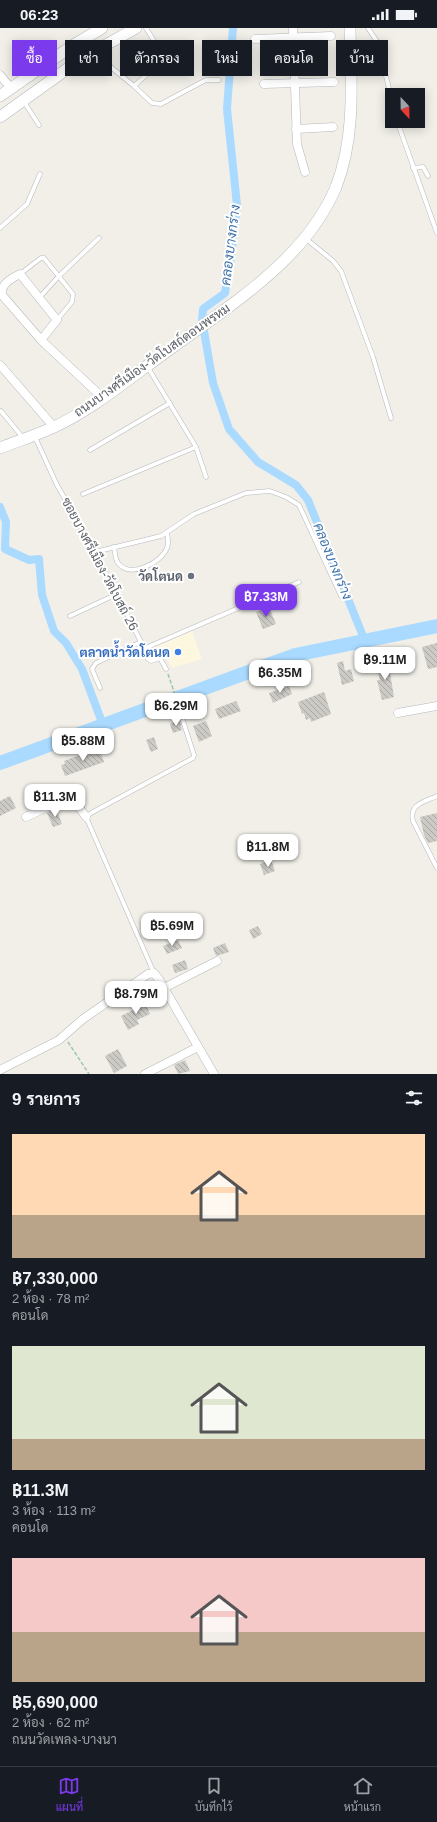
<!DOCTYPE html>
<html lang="th">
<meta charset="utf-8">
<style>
:root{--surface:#171b24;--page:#242831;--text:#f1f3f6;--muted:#9ea1a6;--line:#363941;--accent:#7c3aed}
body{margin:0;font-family:Arial,Sarabun,sans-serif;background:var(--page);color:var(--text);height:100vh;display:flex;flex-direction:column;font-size:15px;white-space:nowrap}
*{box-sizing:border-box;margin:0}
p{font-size:13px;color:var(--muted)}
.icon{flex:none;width:22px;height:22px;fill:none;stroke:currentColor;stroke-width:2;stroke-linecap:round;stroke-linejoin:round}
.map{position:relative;height:1046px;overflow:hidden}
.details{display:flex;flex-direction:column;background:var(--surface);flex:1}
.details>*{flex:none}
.hud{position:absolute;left:12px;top:12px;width:413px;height:36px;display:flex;gap:8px}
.needle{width:26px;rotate:158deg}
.tools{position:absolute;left:385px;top:60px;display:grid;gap:8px}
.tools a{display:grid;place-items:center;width:40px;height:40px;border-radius:0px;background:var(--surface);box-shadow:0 2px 10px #0003;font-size:20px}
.price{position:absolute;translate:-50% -34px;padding:0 9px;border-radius:8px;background:#fff;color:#222;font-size:13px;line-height:26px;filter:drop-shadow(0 1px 2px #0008)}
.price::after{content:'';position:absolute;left:50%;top:24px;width:12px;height:9px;margin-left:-6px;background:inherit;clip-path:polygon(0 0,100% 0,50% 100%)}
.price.active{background:var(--accent);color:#fff}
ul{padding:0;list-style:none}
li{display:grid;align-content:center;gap:8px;height:212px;padding:0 12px}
li span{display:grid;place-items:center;height:124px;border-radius:0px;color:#555}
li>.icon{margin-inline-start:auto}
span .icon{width:72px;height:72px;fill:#fffc;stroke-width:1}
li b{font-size:17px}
h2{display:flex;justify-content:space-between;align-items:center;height:48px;padding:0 12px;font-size:17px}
.chip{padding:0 14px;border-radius:0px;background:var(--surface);box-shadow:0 2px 10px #0003;font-size:14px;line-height:36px}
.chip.active{background:var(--accent);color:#fff}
.status{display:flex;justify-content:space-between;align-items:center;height:28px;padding:0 20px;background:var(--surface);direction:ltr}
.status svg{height:11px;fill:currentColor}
.tabs{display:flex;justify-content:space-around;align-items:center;height:56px;border-top:1px solid var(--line);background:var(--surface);font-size:11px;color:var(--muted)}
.tabs a{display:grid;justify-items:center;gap:2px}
.tabs .active{color:var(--accent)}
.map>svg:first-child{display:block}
.commercial{fill:#fef7e0}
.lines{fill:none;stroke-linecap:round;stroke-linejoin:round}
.canal{stroke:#aadaff;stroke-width:8}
.river{stroke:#aadaff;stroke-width:14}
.building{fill:url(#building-back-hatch)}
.lane-casing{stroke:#b5b8bc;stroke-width:5}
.street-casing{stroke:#b5b8bc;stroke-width:9}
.secondary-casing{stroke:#b6babf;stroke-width:12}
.path{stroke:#9cc7a9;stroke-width:1.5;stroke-dasharray:4 2;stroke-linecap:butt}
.lane{stroke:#fff;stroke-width:4}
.street{stroke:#fff;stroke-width:8}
.secondary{stroke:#fff;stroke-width:11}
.worship-dot{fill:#6b7280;stroke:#fff;stroke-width:1.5}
.shop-dot{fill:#3f7fe0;stroke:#fff;stroke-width:1.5}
.labels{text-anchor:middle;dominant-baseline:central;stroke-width:4;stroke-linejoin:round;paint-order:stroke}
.street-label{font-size:13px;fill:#5f6368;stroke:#fff}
.worship-label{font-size:13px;font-weight:bold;fill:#5b616d;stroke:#fff;text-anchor:end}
.shop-label{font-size:13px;font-weight:bold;fill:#366cbe;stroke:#fff;text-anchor:end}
.water-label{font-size:14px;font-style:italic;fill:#4174aa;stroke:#fff}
</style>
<div class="status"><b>06:23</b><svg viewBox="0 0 49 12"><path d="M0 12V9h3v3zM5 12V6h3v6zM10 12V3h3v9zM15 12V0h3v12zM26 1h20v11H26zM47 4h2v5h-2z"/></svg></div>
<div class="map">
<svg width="437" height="1046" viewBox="0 0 437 1046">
<defs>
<pattern id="building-back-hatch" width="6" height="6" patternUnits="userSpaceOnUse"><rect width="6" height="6" fill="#cccac5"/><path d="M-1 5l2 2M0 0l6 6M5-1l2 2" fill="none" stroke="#a9a8a4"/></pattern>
</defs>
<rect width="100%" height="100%" fill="#f1efe8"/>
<path class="commercial" d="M192 603 202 631 172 640 166 629 159 632 154 620Z"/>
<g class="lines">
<g class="canal">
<path d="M233 0 227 81 237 177 231 229 225 265 203 281 202 292 213 355 229 401 258 434 296 457 308 472 365 613"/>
<path d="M0 479 6 494 5 521 29 532 39 531 42 567 54 603 66 615 82 641 103 697"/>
</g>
<path class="river" d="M0 735 295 627 437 598"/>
</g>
<g class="building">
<path d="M269 579 276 596 263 601 256 584Z"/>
<path d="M437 615V639L428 641 422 619Z"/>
<path d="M343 633 345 643 351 641 354 653 342 657 337 635Z"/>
<path d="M388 633 394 669 382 672 377 652H380L376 635Z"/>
<path d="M289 658 292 666 273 675 269 665Z"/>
<path d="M324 664 331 686 311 694 310 690 306 692 304 685 302 686 298 674Z"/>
<path d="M236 673 241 683 219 691 215 681Z"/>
<path d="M180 692 182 702 173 705 170 696Z"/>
<path d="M206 693 212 708 199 714 193 698Z"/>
<path d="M154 709 158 721 151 724 146 712Z"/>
<path d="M99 720 104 734 65 748 61 737 65 736 64 733Z"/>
<path d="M10 768 16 780 0 788V773Z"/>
<path d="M56 781 62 796 53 799 47 785Z"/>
<path d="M437 785V813L428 815 424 807 420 789Z"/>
<path d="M271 832 275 843 264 847 260 836Z"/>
<path d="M175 890 177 897 163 903 160 896Z"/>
<path d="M258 898 262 906 253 911 249 902Z"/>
<path d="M178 912 182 920 167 926 163 918Z"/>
<path d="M225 915 229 924 216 928 213 920Z"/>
<path d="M185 932 188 941 175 945 172 937Z"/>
<path d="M144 972 150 986 137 992 139 996 128 1002 121 988 135 981 134 977Z"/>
<path d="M118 1021 127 1038 114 1045 105 1028Z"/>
<path d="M185 1032 190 1043 178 1046 174 1037Z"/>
</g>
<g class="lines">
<defs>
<g id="lane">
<path d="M368 0 378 15 392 73"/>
<path d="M96 23 112 40 134 58 163 32 159 21 146 0"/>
<path d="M134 58 152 75 161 76 200 55 206 52H219"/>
<path d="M24 74 39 97"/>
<path d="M397 93 437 205"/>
<path d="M413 140 423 139 428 148"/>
<path d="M0 200 27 176 40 146"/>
<path d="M305 210 333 233 341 243 373 329 391 390"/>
<path d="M20 246 41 230H44L73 266 72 274 57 292"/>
<path d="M39 270 59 248 99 210"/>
<path d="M147 338 196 419 206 449"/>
<path d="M1 383 24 411"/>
<path d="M35 409 57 457 95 524 141 614 148 631 151 633 160 630 166 641"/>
<path d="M90 422 170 375"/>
<path d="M83 466 196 419"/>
<path d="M114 519C115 524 115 531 118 535 130 551 161 535 167 520 169 515 168 511 167 505"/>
<path d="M95 524 161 508 194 486 246 465 270 463 286 469 299 477 341 568"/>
<path d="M70 588 117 566"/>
<path d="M143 621 299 554"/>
<path d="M100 660 92 641 96 635 141 614"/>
<path d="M437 768C424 774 409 776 413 793L437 840"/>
<path d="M154 945 86 789 91 785 193 730 194 727 183 693"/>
</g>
<g id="street">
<path d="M293 0 297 116 305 144"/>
<path d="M255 11 331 8"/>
<path d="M0 47 11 60"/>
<path d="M264 56 334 54"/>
<path d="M296 101 333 99"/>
<path d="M41 312 57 292 20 246C12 250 0 256 2 267L41 312 103 370"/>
<path d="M0 337 54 399"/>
<path d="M398 685 437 678"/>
<path d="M26 789 67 770 74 772 86 789"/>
<path d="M164 960 217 933"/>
<path d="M0 1042 59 1012 83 991 148 946 154 945 160 953 214 1046"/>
<path d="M145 1046 198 1019"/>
</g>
<g id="secondary">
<path d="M0 68 72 18 102 0"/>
<path d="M0 89 81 31 136 0"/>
<path d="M0 420C18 413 37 407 54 399 93 381 127 352 162 327 225 280 304 235 336 159 356 108 351 53 350 0"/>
</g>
</defs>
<use href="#lane" class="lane-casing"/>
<use href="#street" class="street-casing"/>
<use href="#secondary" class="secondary-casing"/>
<g class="path">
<path d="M168 646 182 687"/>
<path d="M68 1014 89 1046"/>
</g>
<use href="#lane" class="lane"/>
<use href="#street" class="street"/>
<use href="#secondary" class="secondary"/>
</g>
<circle class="worship-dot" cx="191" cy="548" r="4"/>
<circle class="shop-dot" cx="178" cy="624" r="4"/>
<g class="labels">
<g class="street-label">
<text transform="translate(152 332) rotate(-35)">ถนนบางศรีเมือง-วัดโบสถ์ดอนพรหม</text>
<text transform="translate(100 536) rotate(62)">ซอยบางศรีเมือง-วัดโบสถ์ 26</text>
</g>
<g class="worship-label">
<text x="183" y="548">วัดโตนด</text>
</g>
<g class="shop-label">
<text x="170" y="624">ตลาดน้ำวัดโตนด</text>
</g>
<g class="water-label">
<text transform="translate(230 217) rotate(-83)">คลองบางกร่าง</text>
<text transform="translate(333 533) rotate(68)">คลองบางกร่าง</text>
</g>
</g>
</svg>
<div class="tools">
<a><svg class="needle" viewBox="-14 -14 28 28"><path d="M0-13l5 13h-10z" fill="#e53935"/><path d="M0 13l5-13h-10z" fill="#9ea1a6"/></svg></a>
</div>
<b class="price active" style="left:266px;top:590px">฿7.33M</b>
<b class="price" style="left:385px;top:653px">฿9.11M</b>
<b class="price" style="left:280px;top:666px">฿6.35M</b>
<b class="price" style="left:176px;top:699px">฿6.29M</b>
<b class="price" style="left:83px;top:734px">฿5.88M</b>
<b class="price" style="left:55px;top:790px">฿11.3M</b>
<b class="price" style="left:268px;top:840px">฿11.8M</b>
<b class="price" style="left:172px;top:919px">฿5.69M</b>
<b class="price" style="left:136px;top:987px">฿8.79M</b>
<div class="hud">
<a class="chip active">ซื้อ</a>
<a class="chip">เช่า</a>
<a class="chip">ตัวกรอง</a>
<a class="chip">ใหม่</a>
<a class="chip">คอนโด</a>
<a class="chip">บ้าน</a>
</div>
</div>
<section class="details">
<h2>9 รายการ<svg class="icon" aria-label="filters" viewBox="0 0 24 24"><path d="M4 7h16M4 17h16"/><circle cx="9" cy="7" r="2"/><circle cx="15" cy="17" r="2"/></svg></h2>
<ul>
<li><span style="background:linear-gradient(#ffd9b3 65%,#b9a48a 0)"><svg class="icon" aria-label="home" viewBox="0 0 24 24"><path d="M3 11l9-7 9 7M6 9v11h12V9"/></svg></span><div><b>฿7,330,000</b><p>2 ห้อง · 78 m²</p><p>คอนโด</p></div></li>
<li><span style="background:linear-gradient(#dfe7d0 75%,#b9a48a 0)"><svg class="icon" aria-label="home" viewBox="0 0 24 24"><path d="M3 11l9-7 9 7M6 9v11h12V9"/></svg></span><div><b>฿11.3M</b><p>3 ห้อง · 113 m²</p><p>คอนโด</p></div></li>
<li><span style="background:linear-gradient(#f6c9c9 60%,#b9a48a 0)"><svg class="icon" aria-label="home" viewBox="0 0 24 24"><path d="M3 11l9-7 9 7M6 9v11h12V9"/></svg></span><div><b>฿5,690,000</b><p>2 ห้อง · 62 m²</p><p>ถนนวัดเพลง-บางนา</p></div></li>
</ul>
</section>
<nav class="tabs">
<a class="active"><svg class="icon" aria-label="map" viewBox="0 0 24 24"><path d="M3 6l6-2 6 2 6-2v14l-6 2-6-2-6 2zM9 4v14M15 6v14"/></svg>แผนที่</a>
<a><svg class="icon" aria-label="saved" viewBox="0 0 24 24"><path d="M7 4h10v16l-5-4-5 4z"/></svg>บันทึกไว้</a>
<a><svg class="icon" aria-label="home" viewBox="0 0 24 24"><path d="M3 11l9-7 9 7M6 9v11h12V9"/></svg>หน้าแรก</a>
</nav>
